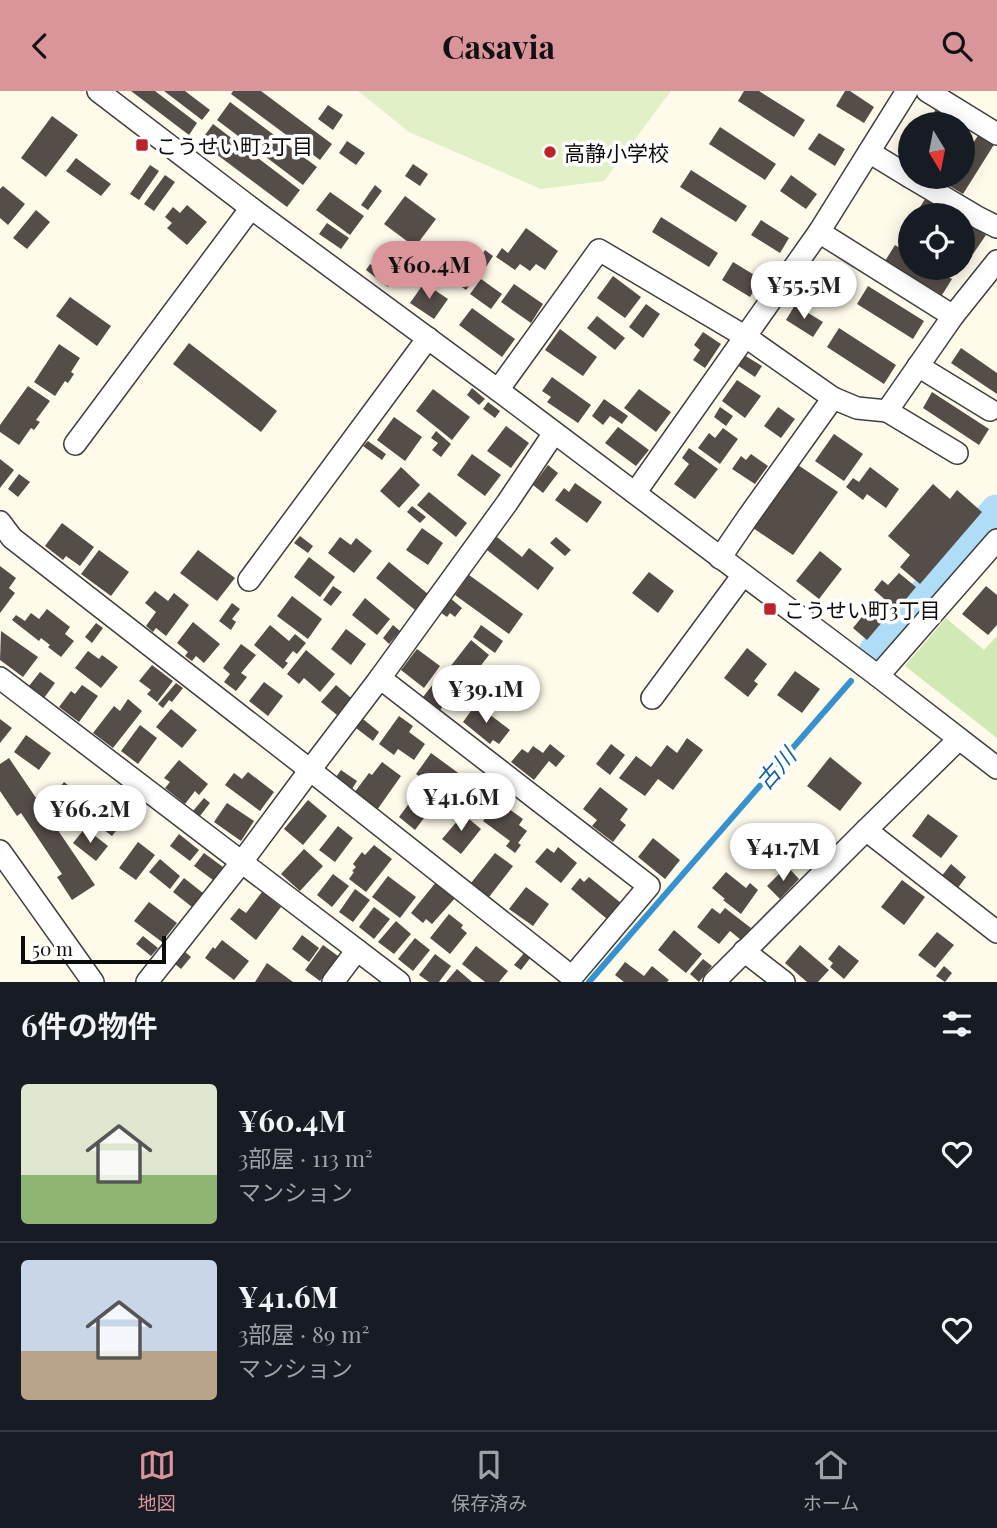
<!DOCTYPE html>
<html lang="ja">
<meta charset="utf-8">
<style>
:root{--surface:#171b24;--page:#20242c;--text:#f1f3f6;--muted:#9ea1a6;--line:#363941;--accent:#da959b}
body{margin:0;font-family:"Playfair Display","Noto Sans JP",serif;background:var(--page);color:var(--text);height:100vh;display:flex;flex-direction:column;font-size:26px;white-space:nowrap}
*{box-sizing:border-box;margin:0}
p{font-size:23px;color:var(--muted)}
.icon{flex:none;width:38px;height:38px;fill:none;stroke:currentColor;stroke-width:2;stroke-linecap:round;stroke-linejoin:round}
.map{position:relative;height:891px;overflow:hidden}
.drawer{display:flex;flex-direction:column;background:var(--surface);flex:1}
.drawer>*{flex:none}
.needle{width:46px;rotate:170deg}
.controls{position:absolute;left:898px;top:21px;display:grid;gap:14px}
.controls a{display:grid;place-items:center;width:77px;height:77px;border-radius:50%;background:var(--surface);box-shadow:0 4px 18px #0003;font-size:35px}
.scale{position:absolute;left:21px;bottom:18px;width:145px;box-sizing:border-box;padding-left:7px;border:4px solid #0c0c0c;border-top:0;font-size:19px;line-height:24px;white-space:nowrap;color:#0c0c0c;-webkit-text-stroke:5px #fff;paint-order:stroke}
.price{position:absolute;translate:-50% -60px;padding:0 16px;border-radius:24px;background:#fff;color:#222;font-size:23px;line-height:46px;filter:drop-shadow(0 2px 4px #0008)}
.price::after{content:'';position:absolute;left:50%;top:42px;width:21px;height:16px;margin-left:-10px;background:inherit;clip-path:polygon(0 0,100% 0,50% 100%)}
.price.current{background:var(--accent);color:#111}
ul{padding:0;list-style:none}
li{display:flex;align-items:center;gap:21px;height:175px;padding:0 21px}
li+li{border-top:2px solid var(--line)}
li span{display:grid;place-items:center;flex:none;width:196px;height:140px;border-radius:7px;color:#555}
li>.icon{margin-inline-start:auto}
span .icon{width:84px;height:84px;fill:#fffc;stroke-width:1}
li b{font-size:30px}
h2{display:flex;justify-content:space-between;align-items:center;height:84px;padding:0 21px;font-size:30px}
header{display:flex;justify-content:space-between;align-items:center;height:91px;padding:0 21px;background:var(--accent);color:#111;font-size:32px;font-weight:700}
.dock{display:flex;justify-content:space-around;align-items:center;height:98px;border-top:2px solid var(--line);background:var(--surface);font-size:19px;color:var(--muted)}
.dock a{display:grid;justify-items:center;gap:4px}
.dock .current{color:var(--accent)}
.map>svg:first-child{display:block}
.green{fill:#d0e9b5}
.pitch{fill:#e2f0c7}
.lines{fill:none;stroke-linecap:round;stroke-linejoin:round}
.stream{stroke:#3592cf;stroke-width:6}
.river{stroke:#afdcf7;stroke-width:35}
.building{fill:#554d48}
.minor-casing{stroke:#3f3f3f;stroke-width:24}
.minor{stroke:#fff;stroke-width:21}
.poi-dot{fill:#bd232b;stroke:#fff;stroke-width:2.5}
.labels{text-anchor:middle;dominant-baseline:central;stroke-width:7;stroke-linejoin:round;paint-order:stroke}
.poi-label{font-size:21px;fill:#0c0c0c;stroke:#fff;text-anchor:start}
.water-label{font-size:23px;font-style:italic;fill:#14639f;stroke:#fff}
</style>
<header><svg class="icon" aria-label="back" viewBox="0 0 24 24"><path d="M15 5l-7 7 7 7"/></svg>Casavia<svg class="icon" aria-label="search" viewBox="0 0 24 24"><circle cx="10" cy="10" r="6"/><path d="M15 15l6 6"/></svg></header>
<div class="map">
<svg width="997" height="891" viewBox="0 0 997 891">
<rect width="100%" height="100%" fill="#fffbeb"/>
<path class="green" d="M946 527 984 559 997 545V647L905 575Z"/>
<path class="pitch" d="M358 0H671L604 90 541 98 409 41Z"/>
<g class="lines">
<path class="stream" d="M589 891 851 590"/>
<path class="river" d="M876 561 997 421"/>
</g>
<g class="building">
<path d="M131 0H155L197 32 189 44Z"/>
<path d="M164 0H185L210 19 202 29Z"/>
<path d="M233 0H261L332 53 320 69 231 3Z"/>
<path d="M744 0H759L805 29 794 46 738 10Z"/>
<path d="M845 0H850L874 16 864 32 836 15Z"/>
<path d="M230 11 317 76 303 94 217 29Z"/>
<path d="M328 14 343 24 333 39 318 28Z"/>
<path d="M936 18 955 30 953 33H927Z"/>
<path d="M52 25 78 44 46 86 21 67Z"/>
<path d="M213 33 300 99 287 116 200 51Z"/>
<path d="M720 36 776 73 765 89 709 53Z"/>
<path d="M819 42 845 58 835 75 808 58Z"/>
<path d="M979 43 995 52 963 103 948 94 952 86H962V69Z"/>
<path d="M347 50 365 62 356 74 339 62Z"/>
<path d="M76 67 111 93 101 105 66 80Z"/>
<path d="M413 73 428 83 420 95 405 85Z"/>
<path d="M150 74 159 80 139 109 130 103Z"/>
<path d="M691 79 747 115 736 131 680 96Z"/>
<path d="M165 84 175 91 154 120 144 113Z"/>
<path d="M791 84 817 103 806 118 780 100Z"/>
<path d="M375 94 382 100 368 119 361 114Z"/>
<path d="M3 95 25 113 8 134 0 127V98Z"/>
<path d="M330 101 364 125 350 144 316 119Z"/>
<path d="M405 105 436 128 415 156 384 133Z"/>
<path d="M927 105 956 124H915Z"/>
<path d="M187 114 207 131 187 154 167 137 172 132 165 126 173 116 180 122Z"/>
<path d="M36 119 50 131 27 158 13 147Z"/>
<path d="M661 126 718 162 709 176 652 141Z"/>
<path d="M962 128 986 144 973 163 962 156Z"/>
<path d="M761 129 789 147 780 162 751 144Z"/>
<path d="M327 132 349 147 341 158 319 143Z"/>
<path d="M526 137 558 160 545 179 536 173 530 180 520 173 515 179 496 166 502 157 508 162Z"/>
<path d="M399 152 413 163 396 185 382 174Z"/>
<path d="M895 154 910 163V177H933L952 188 942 204 885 170Z"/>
<path d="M485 159 493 165 486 176 478 171Z"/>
<path d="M458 164 480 181 466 199 444 183Z"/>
<path d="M733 171 761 188 750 206 722 189Z"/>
<path d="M825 172 849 189 839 204 814 188Z"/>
<path d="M370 173 392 190 388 196 366 179Z"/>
<path d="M613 185 641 206 625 227 597 207Z"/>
<path d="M481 188 502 203 491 218 470 203Z"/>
<path d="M424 192 448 208 434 228 410 212Z"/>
<path d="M514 193 543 213 531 232 501 211Z"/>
<path d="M868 195 924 230 913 248 857 213Z"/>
<path d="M70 206 111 235 97 255 56 225Z"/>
<path d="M646 213 660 223 643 247 629 236Z"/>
<path d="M795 214 823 231 813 246 786 229Z"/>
<path d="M472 217 515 248 502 266 459 234Z"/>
<path d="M597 225 625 247 615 259 587 237Z"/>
<path d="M839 237 896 274 884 293 827 256Z"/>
<path d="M560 238 597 266 583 285 545 259Z"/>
<path d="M703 241 721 253 705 277 693 269 700 259 694 254Z"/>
<path d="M189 252 277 320 261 341 173 273Z"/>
<path d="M59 253 80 267 71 281 74 283 68 292 65 290 55 305 34 291Z"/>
<path d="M961 257 997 282V303L951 272Z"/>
<path d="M744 264 762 275 755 286 737 274Z"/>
<path d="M552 286 591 314 578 332 547 311 551 306 542 300Z"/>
<path d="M737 289 761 305 745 327 722 310Z"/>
<path d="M28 295 50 310 36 329 40 331 34 339 31 337 19 354 0 341V334Z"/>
<path d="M472 297 485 308 479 314 467 304Z"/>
<path d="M433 298 470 326 452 349 416 320Z"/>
<path d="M639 298 671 321 656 341 624 317Z"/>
<path d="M932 301 989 338 979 354 923 317Z"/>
<path d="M604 308 628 325 622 333 610 325 603 334 592 325Z"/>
<path d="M488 311 500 320 495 327 483 318Z"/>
<path d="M720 316 733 325 726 335 714 326Z"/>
<path d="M778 316 795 328 781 347 764 335Z"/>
<path d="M394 326 422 346 405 370 377 349Z"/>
<path d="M506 335 529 352 511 377 487 360Z"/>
<path d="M618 336 649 359 636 375 605 352Z"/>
<path d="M723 337 738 348 720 373 698 357 709 342 715 347Z"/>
<path d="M436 340 451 353 441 366 432 359 438 352 431 347Z"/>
<path d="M834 343 863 363 844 390 815 370Z"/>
<path d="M368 350 386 363 382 369 363 355Z"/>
<path d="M689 357 718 378 695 408 674 393 689 373 682 367Z"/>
<path d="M472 363 501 384 485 405 457 384Z"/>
<path d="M751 363 768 375 755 393 732 378 741 365 746 369Z"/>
<path d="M0 368 14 379 0 397Z"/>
<path d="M548 374 558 382 543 402 533 394Z"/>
<path d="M798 374 838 401 793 464 753 437Z"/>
<path d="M401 376 420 394 399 417 380 400Z"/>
<path d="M870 376 899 398 886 417 867 403 863 409 846 396 853 387 859 391Z"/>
<path d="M19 383 30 391 18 406 8 398Z"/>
<path d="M575 392 602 411 587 432 555 409 564 397 569 401Z"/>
<path d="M933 393 950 408 957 399 982 421 920 493 900 476 910 464 888 445Z"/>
<path d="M429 401 467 432 456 446 417 414Z"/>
<path d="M412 415 426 426 420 432 407 421Z"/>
<path d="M62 432 94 456 80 475 66 465 63 469 45 455Z"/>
<path d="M422 437 443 452 428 474 406 459Z"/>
<path d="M300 445 313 455 308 462 294 452Z"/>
<path d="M340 446 351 454 356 447 372 460 354 482 328 462Z"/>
<path d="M497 446 522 466 529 457 554 477 538 499 487 459Z"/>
<path d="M556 446 571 459 565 465 550 452Z"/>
<path d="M99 459 129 481 111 505 81 483Z"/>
<path d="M198 459 235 487 217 510 180 482Z"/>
<path d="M820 460 842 478 819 508 796 490Z"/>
<path d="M309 466 335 486 320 506 294 486Z"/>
<path d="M389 471 428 503 415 519 376 487Z"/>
<path d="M0 475 16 487 9 497 15 502 0 522Z"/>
<path d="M649 481 674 500 658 522 632 502Z"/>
<path d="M899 482 916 496 897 519 874 499 882 489 888 494Z"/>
<path d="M469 484 523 523 509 543 455 504Z"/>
<path d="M333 495 342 501 331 515 323 509Z"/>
<path d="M986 495 997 504V534L988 544 962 523Z"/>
<path d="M155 500 168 510 174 502 189 514 166 545 156 537 153 541 146 535 156 521 145 512Z"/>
<path d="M292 505 322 528 308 548 277 525Z"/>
<path d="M365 507 390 528 377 544 352 524Z"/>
<path d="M450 507 462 517 455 526 450 522 447 526 440 521Z"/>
<path d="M232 512 240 518 232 528 236 531 231 539 219 530Z"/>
<path d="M880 515 889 523 867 549 853 537 869 517 874 522Z"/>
<path d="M47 518 70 536 65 543 74 550 61 566 48 556 50 554 41 547 39 550 12 529 16 524 25 530 31 522 39 528Z"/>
<path d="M193 531 220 553 204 572 196 565 192 570 185 565 188 561 177 552Z"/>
<path d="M96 532 103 537 92 552 85 546Z"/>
<path d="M270 534 289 550 295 543 306 552 297 563 293 560 285 570 288 572 283 578 254 554Z"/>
<path d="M393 534 400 540 389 553 383 547Z"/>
<path d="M481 534 503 550 495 562 473 546Z"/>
<path d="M346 538 366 553 351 574 331 558Z"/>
<path d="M1 540 38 566 23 586 0 569Z"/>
<path d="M471 549 489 564 468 591 450 576Z"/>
<path d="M241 553 256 564 241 582 247 586 236 600 224 591 230 583 223 577Z"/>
<path d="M747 557 767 573 754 590 758 593 748 606 724 587Z"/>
<path d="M417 558 440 575 424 597 401 579Z"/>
<path d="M306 559 335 583 320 601 304 587 299 593 287 583Z"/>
<path d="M88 560 99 568 102 564 118 576 101 597 75 577Z"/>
<path d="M152 574 173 590 157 611 147 603 151 599 139 590Z"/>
<path d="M444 579 461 593 440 619 423 606Z"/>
<path d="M795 580 820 598 802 622 777 604Z"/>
<path d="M40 581 55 592 44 607 29 595Z"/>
<path d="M264 591 283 605 268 625 249 610Z"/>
<path d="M176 592 183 597 172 611 169 609 163 617 158 613Z"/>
<path d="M82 594 98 605 79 631 59 616 71 600 75 603Z"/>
<path d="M336 594 351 607 337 624 321 611Z"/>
<path d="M128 608 142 620 113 657 93 642 114 615 120 620Z"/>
<path d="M476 613 510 639 499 653 493 649 490 653 463 631Z"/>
<path d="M171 618 197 639 182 657 156 636Z"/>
<path d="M399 625 413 635 409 641 425 653 414 669 398 658 394 664 379 653Z"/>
<path d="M0 628 12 637 0 652Z"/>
<path d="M363 628 379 641 373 650 356 637Z"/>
<path d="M140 634 157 647 138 673 121 660Z"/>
<path d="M26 644 51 662 39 679 14 661Z"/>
<path d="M687 647 703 659 673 699 658 688 645 705 619 687 636 665 651 676 667 654 677 662Z"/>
<path d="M550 653 565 665 556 676 549 670 534 689 511 671 522 658 528 662 533 655 543 662Z"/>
<path d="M611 653 625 664 610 684 596 673Z"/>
<path d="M431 662 487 703 472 723 416 683Z"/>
<path d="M830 666 862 692 840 720 807 695Z"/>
<path d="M9 667 95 794 72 809 57 786 62 783 21 722 17 725 0 700V673Z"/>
<path d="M179 669 208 693 199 704 195 700 185 713 165 697 170 691 164 687Z"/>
<path d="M382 671 401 685 377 719 354 702 369 682 372 684Z"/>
<path d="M341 679 357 690 352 698 336 686Z"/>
<path d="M248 681 274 701 260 720 225 694 234 682 242 688Z"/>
<path d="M64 691 92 713 78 732 43 704 51 695 57 700Z"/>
<path d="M600 696 628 718 620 729 626 734 613 751 592 735 597 729 583 718Z"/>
<path d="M419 699 436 711 415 739 399 726Z"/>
<path d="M118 701 136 714 112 745 88 727 96 716 103 721Z"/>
<path d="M204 707 210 712 200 725 193 720Z"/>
<path d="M308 709 327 725 303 754 284 738Z"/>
<path d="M498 710 523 728 519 734 527 740 518 752 521 754 515 762 506 755 510 750 483 730Z"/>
<path d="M227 712 254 730 241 750 214 731Z"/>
<path d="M457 718 481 738 461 763 442 748 459 728 453 724Z"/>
<path d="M928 723 958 745 941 767 912 745Z"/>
<path d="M338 735 353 747 335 771 319 759Z"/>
<path d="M85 737 108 755 96 770 73 752Z"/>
<path d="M179 743 199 759 190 770 170 755Z"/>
<path d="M653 747 680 769 665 788 638 766Z"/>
<path d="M138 751 155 764 136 789 119 777Z"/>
<path d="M374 754 392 768 366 801 349 788 354 781 352 780 356 776 353 773 362 761 365 764Z"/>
<path d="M558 756 577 772 561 792 535 771 547 757 554 762Z"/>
<path d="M304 758 323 775 300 800 281 783Z"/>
<path d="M204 762 223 776 213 789 194 775Z"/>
<path d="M495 762 513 775 489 806 471 792Z"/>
<path d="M160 768 180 785 170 798 149 781Z"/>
<path d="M951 773 966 786 957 798 941 786Z"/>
<path d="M787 775 799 788 780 808 767 795Z"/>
<path d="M726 781 746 797 750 792 758 799 741 823 723 809 725 808 712 797Z"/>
<path d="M333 783 349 795 332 816 317 804Z"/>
<path d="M388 785 416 806 400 827 372 806Z"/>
<path d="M589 786 621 812 607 828 571 798 580 787 584 791Z"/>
<path d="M184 787 203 802 192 816 173 801Z"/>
<path d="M902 789 925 806 904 834 881 816Z"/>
<path d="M437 790 456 806 432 833 426 828 423 832 411 822Z"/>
<path d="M526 796 549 813 533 835 509 818Z"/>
<path d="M355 798 370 809 353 831 339 821Z"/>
<path d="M262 801 281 816 256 849 230 828 239 817 246 822Z"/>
<path d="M149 811 177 832 162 851 134 830Z"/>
<path d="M374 816 390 828 374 848 359 836Z"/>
<path d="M712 817 720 823 725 817 751 837 741 849 730 840 719 853 697 836Z"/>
<path d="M449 823 463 834 461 837 467 842 450 863 430 847Z"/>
<path d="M396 830 411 843 394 863 378 851Z"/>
<path d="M674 839 702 863 686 882 658 859Z"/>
<path d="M937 841 954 854 935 877 918 864Z"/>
<path d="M302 844 319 857 309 871 292 858Z"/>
<path d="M143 845 158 857 151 865 136 853Z"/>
<path d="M415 847 430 859 413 880 398 868Z"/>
<path d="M222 849 249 870 234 889 205 867 213 856 215 858Z"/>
<path d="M323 854 338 865 320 890 305 879Z"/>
<path d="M800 854 829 879 818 891H807L785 872Z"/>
<path d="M839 854 859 870 844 888 830 876 833 872 828 868Z"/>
<path d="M476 855 508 880 499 891H485L462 873Z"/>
<path d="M184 860 191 866 181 878 175 873Z"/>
<path d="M525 861 531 866 521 879 514 874Z"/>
<path d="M435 863 451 875 439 891H429L419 884Z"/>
<path d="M703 868 712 875 699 891 690 883Z"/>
<path d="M625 871 644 885 652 875 669 889 667 891H624L615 884Z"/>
<path d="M267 872 293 891H255Z"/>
<path d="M944 875 952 882 945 891 936 885Z"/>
<path d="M457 878 472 891H446Z"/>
</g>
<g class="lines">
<defs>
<g id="minor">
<path d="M98 0 251 117 498 299 878 585 997 677"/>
<path d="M927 0 997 43"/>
<path d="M869 61 910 86"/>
<path d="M910 86 979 127 997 136"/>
<path d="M819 141 953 225 997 170"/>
<path d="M918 275 990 319"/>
<path d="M498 299 599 159 746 246 833 307"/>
<path d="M887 320 957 362"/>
<path d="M75 353 251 117"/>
<path d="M635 402 819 141 907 0"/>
<path d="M0 431 12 447 310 679 572 886 649 795 380 587"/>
<path d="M720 467 748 426 833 307 857 317 887 320 953 225"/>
<path d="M249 489 428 247"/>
<path d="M878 585 997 449"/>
<path d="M0 587 399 891"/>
<path d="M652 607 743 484"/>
<path d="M866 739 997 841"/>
<path d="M0 760 93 891"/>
<path d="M744 860 784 891"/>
<path d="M147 891 241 772 310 679 380 587 507 412 554 342"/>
<path d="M333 891 357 859"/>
<path d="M714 891 866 739 959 648"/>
</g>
</defs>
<use href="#minor" class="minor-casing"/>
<use href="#minor" class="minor"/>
</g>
<g class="poi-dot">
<rect x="135" y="47" width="14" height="14" rx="3.5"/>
<circle cx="550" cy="61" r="7"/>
<rect x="763" y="511" width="14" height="14" rx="3.5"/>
</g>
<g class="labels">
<g class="poi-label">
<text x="156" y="54">こうせい町2丁目</text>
<text x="564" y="61">高静小学校</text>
<text x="784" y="518">こうせい町3丁目</text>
</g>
<g class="water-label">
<text transform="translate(775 677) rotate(-49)">古川</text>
</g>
</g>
</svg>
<div class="controls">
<a><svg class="needle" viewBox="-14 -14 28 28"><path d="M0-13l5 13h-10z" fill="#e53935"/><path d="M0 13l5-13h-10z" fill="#9ea1a6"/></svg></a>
<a><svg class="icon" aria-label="locate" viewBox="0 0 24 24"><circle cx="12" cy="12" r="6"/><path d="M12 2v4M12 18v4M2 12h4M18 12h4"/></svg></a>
</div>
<div class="scale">50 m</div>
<b class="price current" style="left:429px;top:210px">¥60.4M</b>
<b class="price" style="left:804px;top:230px">¥55.5M</b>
<b class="price" style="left:486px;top:634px">¥39.1M</b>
<b class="price" style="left:461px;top:742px">¥41.6M</b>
<b class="price" style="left:90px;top:754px">¥66.2M</b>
<b class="price" style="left:783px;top:792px">¥41.7M</b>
</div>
<section class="drawer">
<h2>6件の物件<svg class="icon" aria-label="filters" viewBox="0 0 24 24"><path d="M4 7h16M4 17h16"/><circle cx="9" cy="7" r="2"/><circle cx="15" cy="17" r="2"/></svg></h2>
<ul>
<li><span style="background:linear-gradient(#dfe7d0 65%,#8fb573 0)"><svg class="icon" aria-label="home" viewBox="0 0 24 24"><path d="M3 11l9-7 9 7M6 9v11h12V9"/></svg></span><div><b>¥60.4M</b><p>3部屋 · 113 m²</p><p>マンション</p></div><svg class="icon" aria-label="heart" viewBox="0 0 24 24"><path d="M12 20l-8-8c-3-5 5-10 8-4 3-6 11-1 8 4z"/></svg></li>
<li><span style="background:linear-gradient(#c9d6e8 65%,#b9a48a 0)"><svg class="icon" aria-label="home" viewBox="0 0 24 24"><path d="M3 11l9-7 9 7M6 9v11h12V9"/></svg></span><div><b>¥41.6M</b><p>3部屋 · 89 m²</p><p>マンション</p></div><svg class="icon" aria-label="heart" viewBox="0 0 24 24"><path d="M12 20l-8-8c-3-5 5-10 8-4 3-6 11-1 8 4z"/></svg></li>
</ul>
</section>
<nav class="dock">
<a class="current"><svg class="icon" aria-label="map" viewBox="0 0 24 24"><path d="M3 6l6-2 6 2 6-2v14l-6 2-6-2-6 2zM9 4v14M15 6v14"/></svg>地図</a>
<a><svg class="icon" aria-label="saved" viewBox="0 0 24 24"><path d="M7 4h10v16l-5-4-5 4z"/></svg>保存済み</a>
<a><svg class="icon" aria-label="home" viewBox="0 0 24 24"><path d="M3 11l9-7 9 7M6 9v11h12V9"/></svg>ホーム</a>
</nav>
